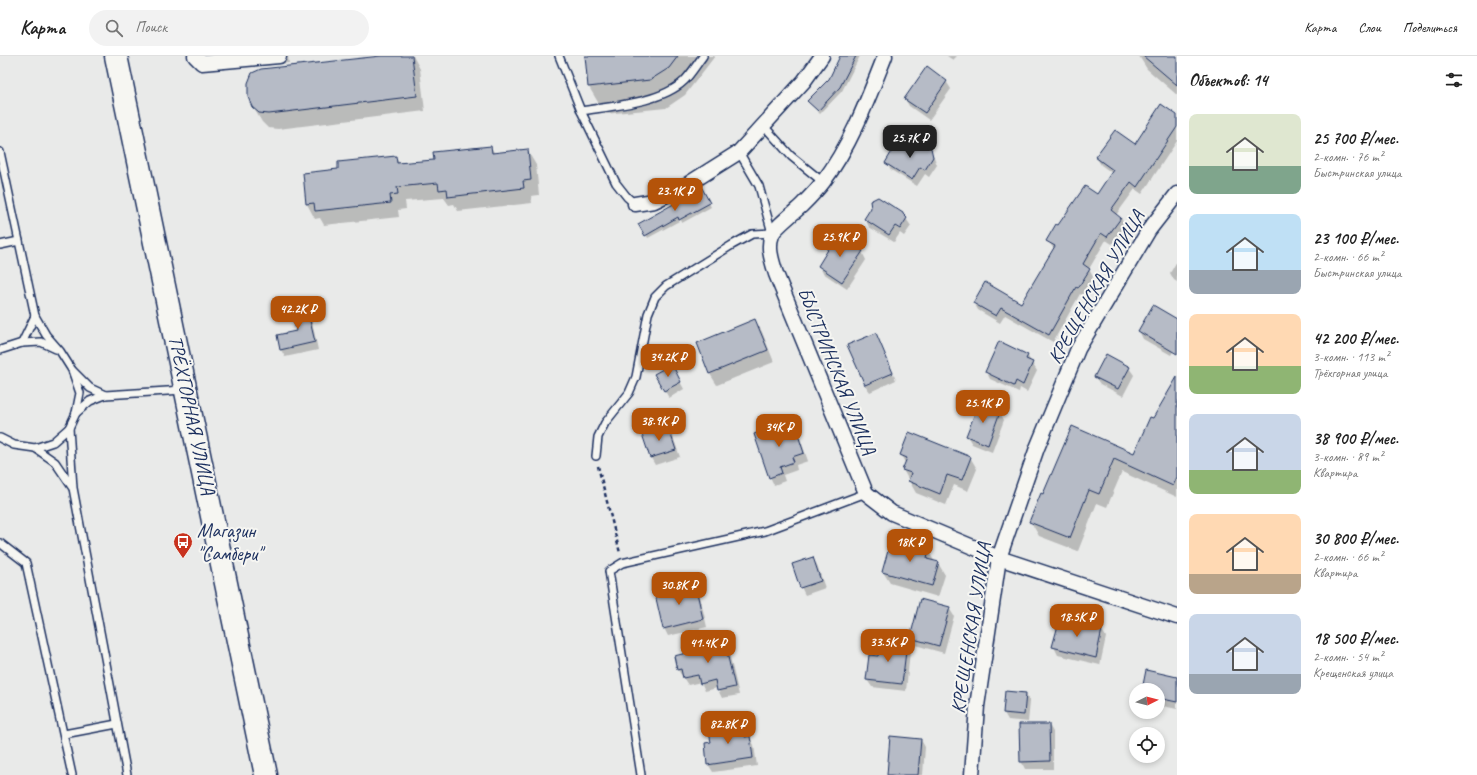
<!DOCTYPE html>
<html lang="ru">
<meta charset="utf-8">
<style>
:root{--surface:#fff;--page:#f2f2f2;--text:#222;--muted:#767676;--line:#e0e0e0;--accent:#b45309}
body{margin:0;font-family:Caveat,sans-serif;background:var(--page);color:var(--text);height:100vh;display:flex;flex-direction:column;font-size:15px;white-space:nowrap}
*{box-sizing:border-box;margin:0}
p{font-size:13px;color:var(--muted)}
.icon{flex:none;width:22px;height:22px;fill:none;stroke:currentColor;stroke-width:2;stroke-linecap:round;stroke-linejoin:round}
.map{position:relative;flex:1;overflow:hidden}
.details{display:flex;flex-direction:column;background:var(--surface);width:300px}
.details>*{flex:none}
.needle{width:26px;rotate:84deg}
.tools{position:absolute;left:1129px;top:627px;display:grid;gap:8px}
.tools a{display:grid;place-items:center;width:36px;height:36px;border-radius:50%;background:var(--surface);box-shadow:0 2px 6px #0003;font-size:20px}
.price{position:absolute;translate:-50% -34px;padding:0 9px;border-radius:8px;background:var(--accent);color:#fff;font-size:13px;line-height:26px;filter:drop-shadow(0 1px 2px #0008)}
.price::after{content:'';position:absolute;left:50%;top:24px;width:12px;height:9px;margin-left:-6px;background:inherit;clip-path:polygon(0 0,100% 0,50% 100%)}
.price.current{background:#222;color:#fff}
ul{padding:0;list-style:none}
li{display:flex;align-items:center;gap:12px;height:100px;padding:0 12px}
li span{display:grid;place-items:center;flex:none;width:112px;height:80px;border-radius:8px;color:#555}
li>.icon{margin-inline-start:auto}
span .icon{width:48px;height:48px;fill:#fffc;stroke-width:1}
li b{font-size:17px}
h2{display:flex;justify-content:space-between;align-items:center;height:48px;padding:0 12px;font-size:17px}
header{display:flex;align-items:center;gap:24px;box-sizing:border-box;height:56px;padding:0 20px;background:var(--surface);border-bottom:1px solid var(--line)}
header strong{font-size:19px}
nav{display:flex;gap:22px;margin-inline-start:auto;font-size:14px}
.search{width:280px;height:36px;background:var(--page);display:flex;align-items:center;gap:10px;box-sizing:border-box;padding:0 14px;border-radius:22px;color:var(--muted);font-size:15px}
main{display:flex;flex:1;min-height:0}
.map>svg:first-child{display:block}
.shadow{fill:#0003}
.building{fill:#b6bbc6;stroke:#1b2f5e}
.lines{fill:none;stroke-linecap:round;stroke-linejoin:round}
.service-casing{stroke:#1b2f5e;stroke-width:10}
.minor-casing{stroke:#1b2f5e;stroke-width:17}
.trunk-casing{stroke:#1b2f5e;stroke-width:25}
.path{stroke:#1b2f5e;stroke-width:2.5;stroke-dasharray:4 3;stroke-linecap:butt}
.service{stroke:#f6f6f2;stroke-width:7}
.minor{stroke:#f6f6f2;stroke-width:14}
.trunk{stroke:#f6f6f2;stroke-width:22}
.labels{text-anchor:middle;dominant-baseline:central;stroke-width:4;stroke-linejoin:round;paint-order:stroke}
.street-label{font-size:20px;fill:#1b2f5e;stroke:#f6f6f2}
.poi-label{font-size:20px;fill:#1b2f5e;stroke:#f6f6f2;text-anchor:start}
</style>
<header>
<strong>Карта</strong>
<div class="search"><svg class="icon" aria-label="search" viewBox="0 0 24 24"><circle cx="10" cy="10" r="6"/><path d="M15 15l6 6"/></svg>Поиск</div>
<nav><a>Карта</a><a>Слои</a><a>Поделиться</a></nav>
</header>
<main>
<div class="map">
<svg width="1177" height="719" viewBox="0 0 1177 719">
<rect width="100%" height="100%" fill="#e9eae9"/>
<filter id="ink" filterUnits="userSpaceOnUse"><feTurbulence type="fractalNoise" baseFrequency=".025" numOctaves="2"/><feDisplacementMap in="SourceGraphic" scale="8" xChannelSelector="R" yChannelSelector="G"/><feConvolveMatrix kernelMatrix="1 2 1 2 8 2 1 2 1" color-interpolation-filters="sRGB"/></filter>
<g filter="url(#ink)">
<g class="shadow">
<path d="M257 0H288L289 7 263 10Z"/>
<path d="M390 0H413L420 13 425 55 278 73 268 72 262 66 253 51Z"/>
<path d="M586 0H715L685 39 666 52 605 58 589 31Z"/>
<path d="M841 0H860L842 35 820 58 808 45 829 23Z"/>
<path d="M947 0H957L953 4Z"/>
<path d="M1139 0H1177V39L1147 13Z"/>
<path d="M946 25 951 33 929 64 909 50 905 43Z"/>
<path d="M1177 60V85L1142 138 1135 133 1116 159 1121 162 1125 170 1112 188 1106 184 1089 213 1093 221 1082 239 1080 238 1053 286 1005 259 1000 267 978 254 974 247 1021 248 1054 193 1048 185 1058 170 1097 139 1112 117 1101 109 1096 101 1135 89Z"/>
<path d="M491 91 495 98 527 94 536 109 539 139 531 140 532 147 458 155 454 148 449 149 444 142 405 145 406 153 398 154 399 161 324 169 320 162 315 163 307 148 304 118 339 114 395 101 400 108 435 105Z"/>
<path d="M918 91 930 93 934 101 937 109 929 121 925 118 917 130 891 114 887 107 900 96Z"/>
<path d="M702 134 711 151 682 167 681 164 648 182 640 168Z"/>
<path d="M905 161 911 170 904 180 900 177 894 186 869 171 865 163Z"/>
<path d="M862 196 866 204 847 233 823 217 819 210Z"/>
<path d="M1177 205V226L1174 224 1170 217Z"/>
<path d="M305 249 310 256 318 294 285 301 281 294 297 276Z"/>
<path d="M755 264 762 276 774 306 717 329 710 318 698 287Z"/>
<path d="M1177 264V289L1171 299 1143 283 1139 275Z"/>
<path d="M879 286 896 324 870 336 865 329Z"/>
<path d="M1027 299 1037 315 1027 336 1020 332 1019 336 990 323 986 315Z"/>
<path d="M671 309 684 333 669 342 655 318Z"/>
<path d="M1129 312 1134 319 1123 340 1100 328 1095 321Z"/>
<path d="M1177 323V441L1122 416 1107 451 1097 447 1078 495 1039 480 1031 466 1073 371 1134 398Z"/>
<path d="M980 349 1000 357 1004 364 992 396 972 388 967 380Z"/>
<path d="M793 369 798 376 808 405 796 409 797 414 783 419 785 425 774 429 770 421 768 377Z"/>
<path d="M668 371 672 378 680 401 655 409 651 402 643 379Z"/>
<path d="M901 399 970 401 977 413 968 435 954 429 946 449 916 437 903 414 905 407Z"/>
<path d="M928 495 935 506 938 507 945 519 938 541 890 527 883 516Z"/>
<path d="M813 502 817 509 825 532 805 539 801 531Z"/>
<path d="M695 530 699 537 707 571 668 580 664 572Z"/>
<path d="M949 552 954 560 944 597 915 589 911 582Z"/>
<path d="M1102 574 1106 581 1100 609 1058 599 1054 591Z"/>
<path d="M723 581 727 588 739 639 722 642 717 632 705 635 701 626 688 629 678 614 675 600 709 592Z"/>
<path d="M906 588 910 595 906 635 872 631 867 624 879 601Z"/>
<path d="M1177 622V653L1158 649V634H1143Z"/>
<path d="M1026 638 1030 646 1028 666 1008 664 1004 657Z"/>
<path d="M743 668 747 675 748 682 750 681 754 689 757 710 713 716 708 708 712 687Z"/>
<path d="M1049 669 1053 676V713H1025L1021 705Z"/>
<path d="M921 684 925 691 923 719H888Z"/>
</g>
<g class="building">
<path d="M381 0H412L417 40 269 58 259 57 252 51 248 41V27L252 17 261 13Z"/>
<path d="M585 0H678L669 12 650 24 588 31Z"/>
<path d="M840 0H856L840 31 818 55 807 45 829 23Z"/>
<path d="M1143 0H1177V29Z"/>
<path d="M927 10 947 25 925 57 904 43Z"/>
<path d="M1161 48 1177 59V71L1137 131 1131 126 1111 154 1121 162 1107 181 1101 177 1083 208 1090 213 1078 232 1076 231 1049 279 1001 252 996 260 973 247 985 226 1021 247 1055 190 1046 185 1056 168 1058 169 1085 130 1097 138 1113 114 1095 101 1115 74 1135 88Z"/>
<path d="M907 83 919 90 925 89 931 92 933 101 925 114 920 111 912 124 885 107 894 92 899 95Z"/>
<path d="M491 90 492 97 528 93 531 124 523 125 524 132 448 141 447 133 439 134 438 127 397 131 398 138 390 139 391 147 315 155 314 147 306 148 303 117 338 113V106L396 100 397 107 434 104 433 96Z"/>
<path d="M702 132 710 147 679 164 678 161 645 180 638 168Z"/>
<path d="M878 141 903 157V158L907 162 900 173 895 170 889 179 864 163 871 152 870 145Z"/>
<path d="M837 179 863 195 842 226 818 210Z"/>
<path d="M306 248 315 286 280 294 277 279 296 275 291 251Z"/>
<path d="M1153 249 1177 263V298L1138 275Z"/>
<path d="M755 263 768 294 709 318 697 287Z"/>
<path d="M876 277 893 317 865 329 847 289Z"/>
<path d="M999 285 1028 299 1026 303 1033 306 1023 329 1016 325 1014 330 985 316Z"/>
<path d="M1106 298 1130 311 1118 333 1094 321Z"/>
<path d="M672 308 681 326 664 335 654 318Z"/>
<path d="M1177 321V421L1173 430 1114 403 1099 438 1089 434 1070 482 1029 466 1041 437 1043 438 1072 370 1134 397 1150 361 1153 362Z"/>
<path d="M979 347 1000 356 988 389 966 380Z"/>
<path d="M794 367 804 397 792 401 794 406 780 411 782 417 769 422 754 378 766 373 768 376Z"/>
<path d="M668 370 676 394 650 402 642 378Z"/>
<path d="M909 376 971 401 962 424 947 419 940 438 908 425 911 417 902 414 907 402 900 399Z"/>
<path d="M891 484 929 494 927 503 939 506 932 530 882 516Z"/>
<path d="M813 501 821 525 800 532 792 508Z"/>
<path d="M695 528 703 563 663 573 655 538Z"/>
<path d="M920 543 950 551 939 590 910 582Z"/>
<path d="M1060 562 1102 573 1096 602 1052 591Z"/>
<path d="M723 580 735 631 717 635 715 624 700 628 698 619 683 622 681 613 677 614 674 600 708 592 706 584Z"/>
<path d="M880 584 907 587 902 628 866 624 869 599 878 600Z"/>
<path d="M1146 614 1177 621V646L1158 642V634H1142Z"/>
<path d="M1005 635 1026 637 1024 659 1003 657Z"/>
<path d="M743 667 745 681 750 680 753 702 707 709 705 687 711 686 708 672Z"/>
<path d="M1019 668H1049L1050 705 1020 706Z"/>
<path d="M890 680 921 683 918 719H887Z"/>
</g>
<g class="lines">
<defs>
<g id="service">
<path d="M559 0 581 55 616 127 627 141 635 148"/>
<path d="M581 55C611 50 661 47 684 25 691 18 697 8 703 0"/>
<path d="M764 70 791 100 823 126"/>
<path d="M0 96 35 260 46 279 60 295 72 314 80 337 76 357 69 372 53 386 35 392"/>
<path d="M0 189 19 185"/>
<path d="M22 287 35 260"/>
<path d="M0 294 22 287 41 286 56 293"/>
<path d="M73 315 90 332 105 339"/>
<path d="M76 357 90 345 105 339 183 334"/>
<path d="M69 372 73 432 127 719"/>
<path d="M0 382 14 389 35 392 55 406 72 431"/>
<path d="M596 400 598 381 605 367 629 337 636 321 648 258 655 241 666 230 732 189 752 178 772 177 759 130 739 96"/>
<path d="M0 487 26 507 72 719"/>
<path d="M64 678 117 668"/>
<path d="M641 719 609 515 622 507 765 475 866 437"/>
</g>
<g id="minor">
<path d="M195 0 202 7 279 0"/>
<path d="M885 0C868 43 851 89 823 126 817 134 809 142 802 149 796 155 774 172 772 179 767 191 772 205 776 218L866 437 892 457 999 502 1177 561"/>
<path d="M635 148 654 145 685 130 739 96 804 25 822 0"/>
<path d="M972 719 977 650 999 502 1037 392 1078 293 1149 174 1177 138"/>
</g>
<path id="trunk" d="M116 0 266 719"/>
</defs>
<use href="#service" class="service-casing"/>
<use href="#minor" class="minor-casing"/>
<use href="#trunk" class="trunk-casing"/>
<path class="path" d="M598 410 620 497"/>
<use href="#service" class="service"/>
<use href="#minor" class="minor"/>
<use href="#trunk" class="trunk"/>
</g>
</g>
<defs>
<symbol id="bus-pin" viewBox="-11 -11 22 30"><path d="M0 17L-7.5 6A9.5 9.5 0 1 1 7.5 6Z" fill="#c8321e" stroke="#f6f6f2"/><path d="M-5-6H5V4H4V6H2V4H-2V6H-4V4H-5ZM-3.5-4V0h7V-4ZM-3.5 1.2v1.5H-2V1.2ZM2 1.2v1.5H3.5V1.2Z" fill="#fff"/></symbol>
</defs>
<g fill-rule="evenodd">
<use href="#bus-pin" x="172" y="475" width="22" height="30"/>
</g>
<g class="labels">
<g class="street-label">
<text transform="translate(1096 231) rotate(-60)">КРЕЩЕНСКАЯ УЛИЦА</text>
<text transform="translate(837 315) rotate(68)">БЫСТРИНСКАЯ УЛИЦА</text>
<text transform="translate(192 359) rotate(78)">ТРЁХГОРНАЯ УЛИЦА</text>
<text transform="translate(971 572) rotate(-81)">КРЕЩЕНСКАЯ УЛИЦА</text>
</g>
<g class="poi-label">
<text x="197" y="474">Магазин<tspan x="197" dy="23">"Самбери"</tspan></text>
</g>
</g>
</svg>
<div class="tools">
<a><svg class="needle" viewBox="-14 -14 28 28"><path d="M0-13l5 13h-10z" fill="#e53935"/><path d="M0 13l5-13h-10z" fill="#767676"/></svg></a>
<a><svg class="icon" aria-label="locate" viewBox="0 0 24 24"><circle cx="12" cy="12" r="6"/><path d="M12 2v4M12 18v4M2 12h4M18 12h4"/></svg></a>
</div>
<b class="price current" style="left:910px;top:103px">25.7K ₽</b>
<b class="price" style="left:675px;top:156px">23.1K ₽</b>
<b class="price" style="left:840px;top:202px">25.9K ₽</b>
<b class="price" style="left:298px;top:274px">42.2K ₽</b>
<b class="price" style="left:668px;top:322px">34.2K ₽</b>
<b class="price" style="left:983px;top:368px">25.1K ₽</b>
<b class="price" style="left:659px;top:386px">38.9K ₽</b>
<b class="price" style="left:779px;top:392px">34K ₽</b>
<b class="price" style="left:910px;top:507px">18K ₽</b>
<b class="price" style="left:679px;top:550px">30.8K ₽</b>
<b class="price" style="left:1077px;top:582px">18.5K ₽</b>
<b class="price" style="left:888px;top:607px">33.5K ₽</b>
<b class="price" style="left:708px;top:608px">41.4K ₽</b>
<b class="price" style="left:728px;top:689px">82.8K ₽</b>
</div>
<section class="details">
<h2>Объектов: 14<svg class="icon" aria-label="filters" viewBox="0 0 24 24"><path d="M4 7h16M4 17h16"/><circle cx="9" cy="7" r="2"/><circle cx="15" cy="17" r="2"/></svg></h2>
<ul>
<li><span style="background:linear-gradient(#dfe7d0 65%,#7fa58c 0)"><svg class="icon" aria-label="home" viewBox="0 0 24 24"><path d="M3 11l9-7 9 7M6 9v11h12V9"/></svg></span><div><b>25 700 ₽/мес.</b><p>2-комн. · 76 m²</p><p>Быстринская улица</p></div></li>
<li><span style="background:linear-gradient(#bfe0f5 70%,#9aa5b1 0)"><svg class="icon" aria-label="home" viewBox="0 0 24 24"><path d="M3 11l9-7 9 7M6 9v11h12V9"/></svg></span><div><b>23 100 ₽/мес.</b><p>2-комн. · 66 m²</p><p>Быстринская улица</p></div></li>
<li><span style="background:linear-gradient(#ffd9b3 65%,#8fb573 0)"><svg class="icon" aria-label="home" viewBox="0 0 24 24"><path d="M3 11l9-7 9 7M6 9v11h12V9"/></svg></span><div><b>42 200 ₽/мес.</b><p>3-комн. · 113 m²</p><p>Трёхгорная улица</p></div></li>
<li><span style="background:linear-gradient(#c9d6e8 70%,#8fb573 0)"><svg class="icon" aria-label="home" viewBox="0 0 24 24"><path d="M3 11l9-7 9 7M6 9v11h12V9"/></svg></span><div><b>38 900 ₽/мес.</b><p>3-комн. · 89 m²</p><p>Квартира</p></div></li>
<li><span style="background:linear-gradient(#ffd9b3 75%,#b9a48a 0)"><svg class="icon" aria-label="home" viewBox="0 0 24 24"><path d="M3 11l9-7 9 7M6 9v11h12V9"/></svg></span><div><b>30 800 ₽/мес.</b><p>2-комн. · 66 m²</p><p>Квартира</p></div></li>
<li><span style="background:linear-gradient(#c9d6e8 75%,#9aa5b1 0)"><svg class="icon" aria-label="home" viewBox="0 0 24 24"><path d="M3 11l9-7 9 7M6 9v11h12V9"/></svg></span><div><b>18 500 ₽/мес.</b><p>2-комн. · 54 m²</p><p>Крещенская улица</p></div></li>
</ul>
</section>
</main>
